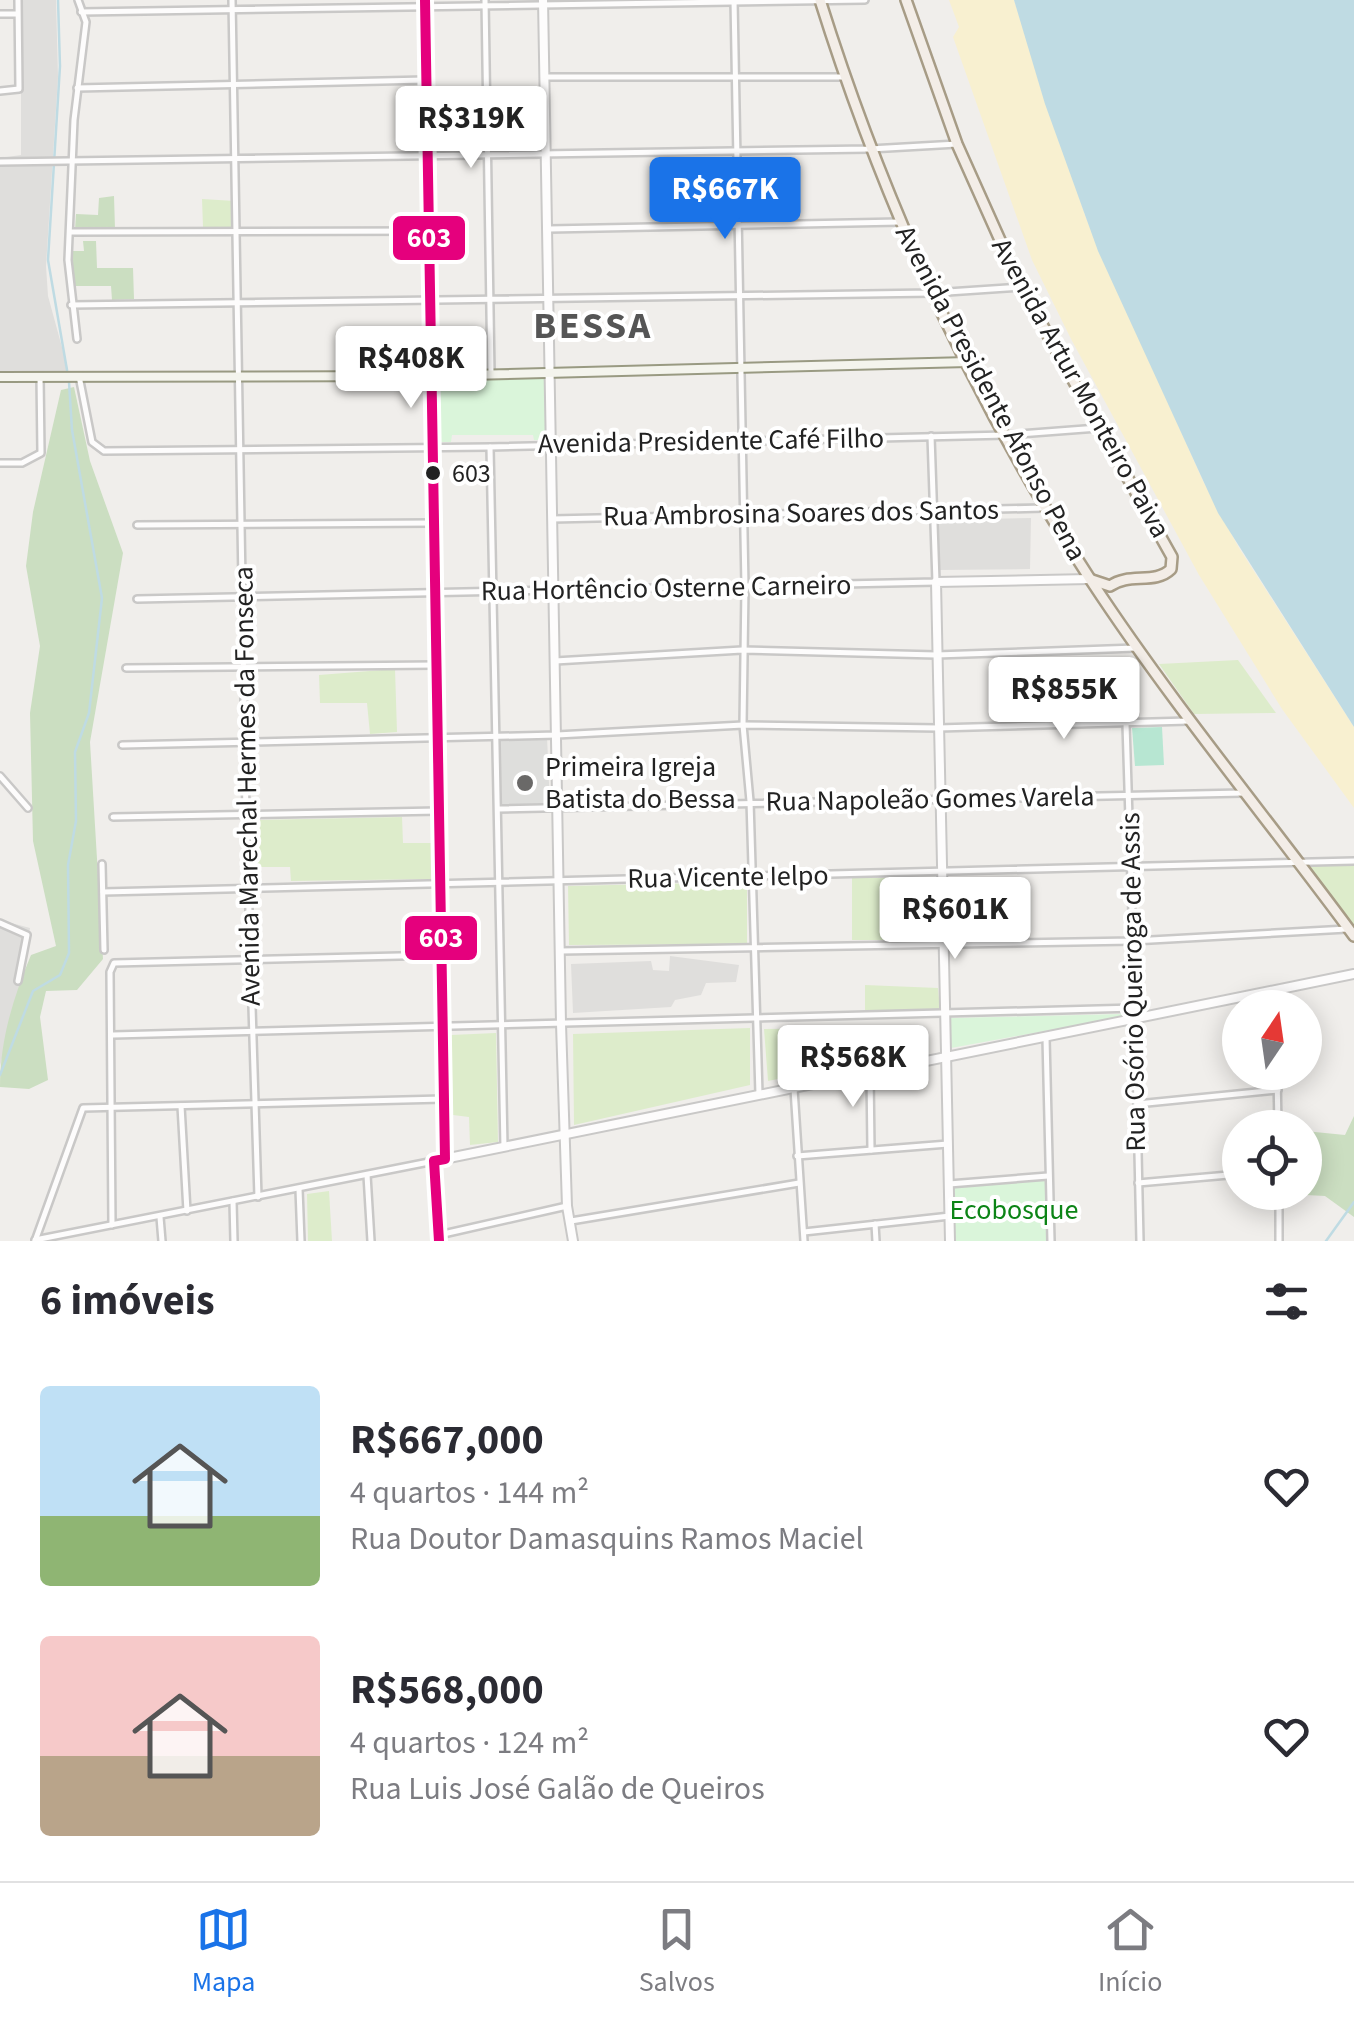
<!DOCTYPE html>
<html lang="pt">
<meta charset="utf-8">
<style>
:root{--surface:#fff;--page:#f2f2f3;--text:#2b2b33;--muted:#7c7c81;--line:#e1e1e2;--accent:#1a73e8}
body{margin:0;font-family:"Source Sans 3",sans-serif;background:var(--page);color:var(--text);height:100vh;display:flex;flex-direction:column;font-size:38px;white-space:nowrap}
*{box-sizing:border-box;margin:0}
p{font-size:32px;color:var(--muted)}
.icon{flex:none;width:55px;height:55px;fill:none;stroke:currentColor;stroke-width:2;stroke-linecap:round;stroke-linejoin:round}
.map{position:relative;height:1241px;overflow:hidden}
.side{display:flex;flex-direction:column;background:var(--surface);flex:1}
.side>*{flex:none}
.needle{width:65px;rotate:13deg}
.tools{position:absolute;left:1222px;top:990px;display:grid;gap:20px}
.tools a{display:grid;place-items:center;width:100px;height:100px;border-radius:50%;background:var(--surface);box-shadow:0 5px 25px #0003;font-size:50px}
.price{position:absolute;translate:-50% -85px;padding:0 22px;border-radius:10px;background:#fff;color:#222;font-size:32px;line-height:65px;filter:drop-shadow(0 2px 5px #0008)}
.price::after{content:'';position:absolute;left:50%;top:60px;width:30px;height:22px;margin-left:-15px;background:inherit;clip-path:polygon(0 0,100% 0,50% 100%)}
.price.current{background:var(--accent);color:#fff}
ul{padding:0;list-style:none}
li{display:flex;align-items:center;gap:30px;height:250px;padding:0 40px}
li span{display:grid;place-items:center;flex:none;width:280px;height:200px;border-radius:10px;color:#555}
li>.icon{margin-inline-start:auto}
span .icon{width:120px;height:120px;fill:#fffc;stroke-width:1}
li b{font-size:42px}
h2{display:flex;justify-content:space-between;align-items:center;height:120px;padding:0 40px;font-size:42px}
.tab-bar{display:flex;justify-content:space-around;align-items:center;height:140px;border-top:2px solid var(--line);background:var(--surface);font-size:28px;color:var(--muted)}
.tab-bar a{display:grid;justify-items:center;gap:5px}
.tab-bar .current{color:var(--accent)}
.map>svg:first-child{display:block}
.residential{fill:#dfdedc}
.religious{fill:#dededc}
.grass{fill:#ddeccb}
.forest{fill:#cbdec1}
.sand{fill:#f8f0d0}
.park{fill:#daf5da}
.pitch{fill:#b7e6d2}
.water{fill:#bfdbe3}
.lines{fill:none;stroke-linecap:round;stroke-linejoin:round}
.stream{stroke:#bfdbe3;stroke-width:2.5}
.minor-casing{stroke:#c9c8c7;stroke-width:10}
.tertiary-casing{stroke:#c9c8c7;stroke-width:12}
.secondary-casing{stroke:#999a82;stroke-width:12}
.primary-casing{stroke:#a79c86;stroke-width:14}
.minor{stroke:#fdfcfc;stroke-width:5}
.tertiary{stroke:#fdfcfc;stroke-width:8}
.secondary{stroke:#f4f4ed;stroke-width:8}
.primary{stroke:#f3ede7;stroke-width:9}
.bus-1-casing{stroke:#fff;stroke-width:18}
.bus-1{stroke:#e5007d;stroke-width:10}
.bus-dot{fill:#222;stroke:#fff;stroke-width:4}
.poi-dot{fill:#6a6968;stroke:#fff;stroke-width:4}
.labels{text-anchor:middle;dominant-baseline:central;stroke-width:8;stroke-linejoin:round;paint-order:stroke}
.bus-label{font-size:26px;fill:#222;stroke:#fff;text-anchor:start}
.street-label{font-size:28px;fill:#222;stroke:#fff}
.poi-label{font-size:28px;fill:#222;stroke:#fff;text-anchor:start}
.park-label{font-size:28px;fill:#0c8416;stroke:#fff}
.district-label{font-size:38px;font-weight:bold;letter-spacing:2.5px;fill:#555;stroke:#fff}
.line-badge{stroke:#fff;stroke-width:4}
.badge-label{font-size:28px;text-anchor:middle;font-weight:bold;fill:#fff}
</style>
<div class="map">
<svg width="1354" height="1241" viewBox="0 0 1354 1241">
<rect width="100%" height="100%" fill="#f0eeeb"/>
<g class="residential">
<path d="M21 0H56L58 77 46 266 48 296 69 373H0V158L21 155Z"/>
<path d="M1031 518 1030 569 939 570 938 520Z"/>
<path d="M0 920 30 928 22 982 0 1066Z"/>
<path d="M670 956 739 965 736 982 706 983 701 995 675 1000 671 1007 573 1013 571 964 651 961 653 970 669 971Z"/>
</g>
<path class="religious" d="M547 736 550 807 502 809 499 738Z"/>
<g class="grass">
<path d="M202 199 235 201V227H203Z"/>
<path d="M1238 660 1276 713 1194 714 1159 664Z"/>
<path d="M395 669 397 732 370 734 367 703H320L319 675Z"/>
<path d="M402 817 403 843H432L433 879 291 881 290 867H257L256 820Z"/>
<path d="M1310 864 1354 866V929L1308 868Z"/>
<path d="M852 878H936L937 940H852Z"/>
<path d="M747 882V944L569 945 568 886Z"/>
<path d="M865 985 938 988 940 1010 865 1011Z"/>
<path d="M750 1028V1085L574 1125 573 1034Z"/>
<path d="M862 1028 863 1062 768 1081 764 1029Z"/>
<path d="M496 1033 498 1142 470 1145 469 1117 453 1115 451 1035Z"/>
<path d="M329 1191 332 1241H308L307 1194Z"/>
</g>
<g class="forest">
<path d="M114 196 115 229 75 230 76 214 98 215 99 198Z"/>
<path d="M83 241H96L97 268H133L134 299 112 300 111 286H72L73 251H84Z"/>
<path d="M74 387 90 461 123 553 90 742 103 959 77 990 46 991 40 1017 48 1080 29 1089 0 1087C0 1040 13 998 31 955L56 946 33 841 30 713 40 646 26 566 33 512 61 390Z"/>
<path d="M1354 1116V1217L1325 1196 1287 1194 1305 1192V1131L1345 1135Z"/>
</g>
<path class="sand" d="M949 0H1014L1086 218 1203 481 1239 548 1354 727V808L1282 709 1199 575 1071 339 1032 260 953 37 959 27Z"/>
<g class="park">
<path d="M547 376V440H534L533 435H452L451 442H438L435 379Z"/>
<path d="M1124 1014 1127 1016 951 1048 949 1018Z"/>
<path d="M1048 1176 1051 1241H950L949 1184Z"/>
</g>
<path class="pitch" d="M1162 727 1164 765 1135 766 1132 728Z"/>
<path class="water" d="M1014 0H1354V727L1218 513 1098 251 1045 104Z"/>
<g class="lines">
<g class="stream">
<path d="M58 0 60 66 48 260 67 370"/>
<path d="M0 1075 33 991 60 975 69 953 68 865 76 821 75 752 89 713 102 598 72 430 69 382"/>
<path d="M1326 1241 1354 1202"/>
</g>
<defs>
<g id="minor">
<path d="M232 0 246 816 258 1197"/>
<path d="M485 0 491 373"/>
<path d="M734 0 745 587 743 725 750 801 759 1094"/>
<path d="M81 12 865 0"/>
<path d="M0 14H17"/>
<path d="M545 77H845"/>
<path d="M77 88 425 80"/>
<path d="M0 91 19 89 18 0"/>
<path d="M0 162 870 149 957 144"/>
<path d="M549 229 900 222"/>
<path d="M71 232 428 231"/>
<path d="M71 305 933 293 1021 287"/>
<path d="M77 339 68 260 74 120 86 22 78 0"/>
<path d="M79 376 92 442 104 451 490 447 1007 435 1098 428"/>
<path d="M490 447 504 1147"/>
<path d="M0 463H22L41 453 40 376"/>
<path d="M552 519 1044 508"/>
<path d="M137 525 432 523"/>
<path d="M137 599 936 582 931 436"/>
<path d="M555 661 742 650 936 655 1136 648"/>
<path d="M126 668 436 665"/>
<path d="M1126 724 1135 1008"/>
<path d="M122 745 557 735 743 725 938 728 1189 721"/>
<path d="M0 776 28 808"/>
<path d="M498 809 1243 793"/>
<path d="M113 817 439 811"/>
<path d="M102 864 104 950"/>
<path d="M103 892 1354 861"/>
<path d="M0 923 27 935 18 981"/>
<path d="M560 951 1133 941 1347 929"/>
<path d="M1275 992V1008"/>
<path d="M1135 1019 1140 1241"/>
<path d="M113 1035 1135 1008"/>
<path d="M1046 1038 1051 1241"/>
<path d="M1277 1072 1278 1128"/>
<path d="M870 1073 871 1150"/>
<path d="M794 1089 804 1241"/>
<path d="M1137 1104 1278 1090"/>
<path d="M181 1106 187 1211"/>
<path d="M797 1156 948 1144"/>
<path d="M367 1175 371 1241"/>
<path d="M1138 1183 1240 1174"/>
<path d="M949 1184 1048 1176"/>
<path d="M299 1189 301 1241"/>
<path d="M1279 1192V1241"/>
<path d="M233 1201 234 1241"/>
<path d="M160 1217 162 1241"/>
<path d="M571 1221 799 1183"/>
<path d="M875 1224 876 1241"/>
<path d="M112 1225 110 972 114 963 441 955"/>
<path d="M804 1232 950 1216"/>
<path d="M439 1235 567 1206"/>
<path d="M35 1240 434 1161"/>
<path d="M35 1241 83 1108 443 1099"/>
</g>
<g id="tertiary">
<path d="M425 0 445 1159"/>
<path d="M543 0 561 1024 567 1206 573 1241"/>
<path d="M439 1241 434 1161 1354 974"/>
<path d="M950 1241 936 582 1090 579"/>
</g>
<path id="secondary" d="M0 377 430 376 968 362"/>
<g id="primary">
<path d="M820 0C884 204 975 403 1092 582 1173 705 1267 818 1354 936"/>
<path d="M906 0 957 144 1021 287 1172 557 1171 569C1155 585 1129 572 1110 586L1092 580"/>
</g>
</defs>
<use href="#minor" class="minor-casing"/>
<use href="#tertiary" class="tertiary-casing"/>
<use href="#secondary" class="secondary-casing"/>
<use href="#primary" class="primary-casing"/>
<use href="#minor" class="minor"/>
<use href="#tertiary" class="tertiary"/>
<use href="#secondary" class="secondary"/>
<use href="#primary" class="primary"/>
<defs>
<path id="bus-1" d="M425 0 445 1159 434 1161 439 1241"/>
</defs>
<use href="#bus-1" class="bus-1-casing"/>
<use href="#bus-1" class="bus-1"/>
</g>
<circle class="bus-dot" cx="433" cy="473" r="9"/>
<circle class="poi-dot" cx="525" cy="783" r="10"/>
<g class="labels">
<g class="bus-label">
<text x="452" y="473">603</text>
</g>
<g class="street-label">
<text transform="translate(1081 388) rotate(61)">Avenida Artur Monteiro Paiva</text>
<text transform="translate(991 393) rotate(62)">Avenida Presidente Afonso Pena</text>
<text transform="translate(711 441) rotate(-1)">Avenida Presidente Café Filho</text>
<text transform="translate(801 513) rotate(-1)">Rua Ambrosina Soares dos Santos</text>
<text transform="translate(666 588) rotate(-1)">Rua Hortêncio Osterne Carneiro</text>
<text transform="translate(247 786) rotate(-91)">Avenida Marechal Hermes da Fonseca</text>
<text transform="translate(930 799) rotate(-1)">Rua Napoleão Gomes Varela</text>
<text transform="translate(728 877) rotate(-1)">Rua Vicente Ielpo</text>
<text transform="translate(1133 982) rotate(-91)">Rua Osório Queiroga de Assis</text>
</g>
<g class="poi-label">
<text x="545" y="767">Primeira Igreja<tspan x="545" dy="32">Batista do Bessa</tspan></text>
</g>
<g class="park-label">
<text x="1014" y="1210">Ecobosque</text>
</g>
<g class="district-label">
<text x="593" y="326">BESSA</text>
</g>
</g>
<g class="line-badge">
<rect x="391" y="214" width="76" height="48" rx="10" fill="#e5007d"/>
<rect x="403" y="914" width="76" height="48" rx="10" fill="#e5007d"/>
</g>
<g class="badge-label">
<text x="429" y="247">603</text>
<text x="441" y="947">603</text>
</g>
</svg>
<div class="tools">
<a><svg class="needle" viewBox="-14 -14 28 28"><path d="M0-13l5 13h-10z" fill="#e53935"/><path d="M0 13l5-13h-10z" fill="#7c7c81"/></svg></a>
<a><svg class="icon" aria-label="locate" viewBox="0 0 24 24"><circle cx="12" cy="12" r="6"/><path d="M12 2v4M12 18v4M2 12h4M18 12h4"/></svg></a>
</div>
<b class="price" style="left:471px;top:171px">R$319K</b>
<b class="price current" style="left:725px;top:242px">R$667K</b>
<b class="price" style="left:411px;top:411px">R$408K</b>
<b class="price" style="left:1064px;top:742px">R$855K</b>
<b class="price" style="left:955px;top:962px">R$601K</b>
<b class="price" style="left:853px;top:1110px">R$568K</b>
</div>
<section class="side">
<h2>6 imóveis<svg class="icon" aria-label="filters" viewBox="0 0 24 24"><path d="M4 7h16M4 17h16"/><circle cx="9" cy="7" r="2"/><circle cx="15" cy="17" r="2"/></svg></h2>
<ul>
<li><span style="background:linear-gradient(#bfe0f5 65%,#8fb573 0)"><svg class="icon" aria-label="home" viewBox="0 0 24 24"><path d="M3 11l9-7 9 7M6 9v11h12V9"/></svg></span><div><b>R$667,000</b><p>4 quartos · 144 m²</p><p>Rua Doutor Damasquins Ramos Maciel</p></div><svg class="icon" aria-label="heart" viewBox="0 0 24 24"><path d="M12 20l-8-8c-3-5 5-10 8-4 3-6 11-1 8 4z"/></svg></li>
<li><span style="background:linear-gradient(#f6c9c9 60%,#b9a48a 0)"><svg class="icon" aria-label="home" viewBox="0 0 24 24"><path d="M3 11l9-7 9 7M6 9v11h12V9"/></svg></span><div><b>R$568,000</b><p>4 quartos · 124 m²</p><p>Rua Luis José Galão de Queiros</p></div><svg class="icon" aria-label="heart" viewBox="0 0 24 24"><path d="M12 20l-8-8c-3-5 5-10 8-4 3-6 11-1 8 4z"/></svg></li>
</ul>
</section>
<nav class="tab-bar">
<a class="current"><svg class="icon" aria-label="map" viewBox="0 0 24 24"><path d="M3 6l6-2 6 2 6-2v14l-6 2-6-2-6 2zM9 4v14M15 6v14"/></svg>Mapa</a>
<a><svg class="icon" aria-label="saved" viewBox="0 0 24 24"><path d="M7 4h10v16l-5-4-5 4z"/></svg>Salvos</a>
<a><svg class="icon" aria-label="home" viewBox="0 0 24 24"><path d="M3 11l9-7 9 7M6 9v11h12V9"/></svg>Início</a>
</nav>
